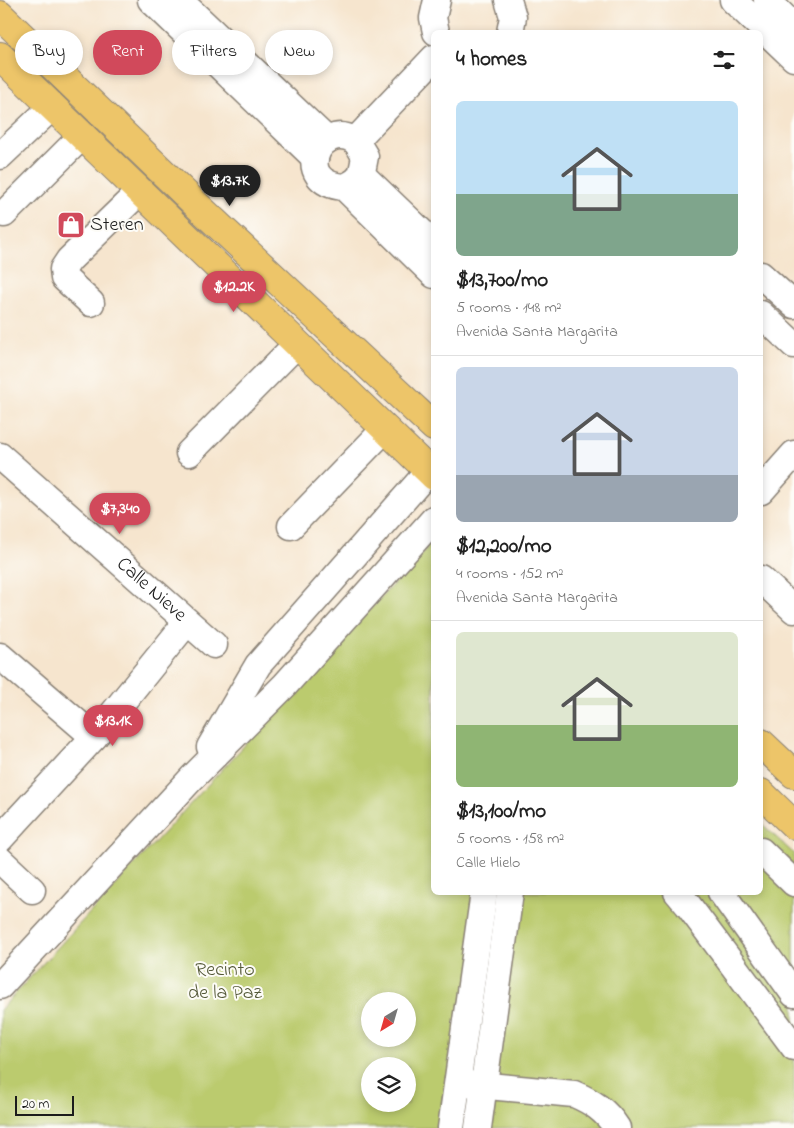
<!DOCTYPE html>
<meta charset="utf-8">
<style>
:root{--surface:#fff;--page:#f2f2f2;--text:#222;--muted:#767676;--line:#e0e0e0;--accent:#d1495b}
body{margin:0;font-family:"Indie Flower",sans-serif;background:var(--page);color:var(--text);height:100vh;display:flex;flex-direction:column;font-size:19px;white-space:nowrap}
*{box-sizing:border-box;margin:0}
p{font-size:16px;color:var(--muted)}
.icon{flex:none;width:28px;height:28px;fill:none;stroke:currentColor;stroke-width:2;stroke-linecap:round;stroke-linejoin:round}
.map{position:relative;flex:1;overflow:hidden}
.panel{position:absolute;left:431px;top:30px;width:332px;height:865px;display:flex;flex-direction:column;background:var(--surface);border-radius:8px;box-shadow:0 2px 8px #0003}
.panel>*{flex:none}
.top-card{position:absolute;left:15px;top:30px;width:341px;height:45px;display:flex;gap:10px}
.needle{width:32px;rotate:217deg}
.buttons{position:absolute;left:361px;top:992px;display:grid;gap:10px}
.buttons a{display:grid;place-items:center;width:55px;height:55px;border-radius:50%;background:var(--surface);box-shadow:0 2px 8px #0003;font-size:25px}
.scale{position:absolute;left:15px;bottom:12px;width:59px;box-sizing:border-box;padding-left:5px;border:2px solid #1c1c1c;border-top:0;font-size:14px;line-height:18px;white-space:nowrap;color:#1c1c1c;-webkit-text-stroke:4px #fdfcf7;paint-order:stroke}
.price{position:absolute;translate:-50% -42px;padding:0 11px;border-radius:18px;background:var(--accent);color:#fff;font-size:16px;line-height:32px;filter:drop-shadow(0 1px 2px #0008)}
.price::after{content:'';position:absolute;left:50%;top:30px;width:15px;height:11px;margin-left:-8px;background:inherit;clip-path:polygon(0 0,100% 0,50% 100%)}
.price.current{background:#222;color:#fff}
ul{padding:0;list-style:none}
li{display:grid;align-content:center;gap:10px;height:265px;padding:0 25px}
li+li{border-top:1px solid var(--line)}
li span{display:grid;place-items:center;height:155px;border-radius:8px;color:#555}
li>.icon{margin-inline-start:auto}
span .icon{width:90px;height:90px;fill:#fffc;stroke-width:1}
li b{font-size:21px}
h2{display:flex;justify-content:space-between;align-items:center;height:60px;padding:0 25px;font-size:21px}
.tag{padding:0 18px;border-radius:22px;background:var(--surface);box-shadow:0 2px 8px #0003;font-size:18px;line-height:45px}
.tag.current{background:var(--accent);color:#fff}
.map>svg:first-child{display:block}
.green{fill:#bbcb6e;stroke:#6c7445;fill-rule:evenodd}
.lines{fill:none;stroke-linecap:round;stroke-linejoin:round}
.minor-casing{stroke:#898075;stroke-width:29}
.major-casing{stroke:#898075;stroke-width:30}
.minor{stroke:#fff;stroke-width:26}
.major{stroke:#edc569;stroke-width:28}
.labels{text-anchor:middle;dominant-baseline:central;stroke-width:4;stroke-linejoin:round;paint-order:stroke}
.poi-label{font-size:20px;fill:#1c1c1c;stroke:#fdfcf7;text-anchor:start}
.street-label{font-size:20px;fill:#1c1c1c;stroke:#fdfcf7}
.park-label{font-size:20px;fill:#545939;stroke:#fdfcf7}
</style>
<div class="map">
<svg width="794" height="1128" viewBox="0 0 794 1128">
<rect width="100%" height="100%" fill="#fdfcf7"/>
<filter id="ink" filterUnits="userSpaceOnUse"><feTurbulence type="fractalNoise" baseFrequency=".02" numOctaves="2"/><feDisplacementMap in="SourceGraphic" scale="10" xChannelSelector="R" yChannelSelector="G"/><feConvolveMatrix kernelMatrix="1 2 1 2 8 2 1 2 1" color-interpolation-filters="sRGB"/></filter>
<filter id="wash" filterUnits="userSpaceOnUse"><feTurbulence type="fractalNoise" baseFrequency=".0096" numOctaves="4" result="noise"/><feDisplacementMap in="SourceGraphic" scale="20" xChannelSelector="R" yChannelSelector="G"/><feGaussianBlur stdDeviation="1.12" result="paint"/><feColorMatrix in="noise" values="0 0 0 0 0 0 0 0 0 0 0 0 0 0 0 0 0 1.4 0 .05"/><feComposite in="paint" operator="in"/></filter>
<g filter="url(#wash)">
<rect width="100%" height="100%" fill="#f6e5ce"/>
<path class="green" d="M434 540V892H761V823L794 854V1128H0V1010ZM370 1001H408V1039H370ZM370 1066H408V1104H370Z"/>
</g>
<g filter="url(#ink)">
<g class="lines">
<defs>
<g id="minor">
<path d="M151 0 315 158"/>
<path d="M179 0 327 140"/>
<path d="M508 0 513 17 510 32"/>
<path d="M733 0 794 58"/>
<path d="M767 0 794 27"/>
<path d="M436 32 433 18 437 0"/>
<path d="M355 141 434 58"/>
<path d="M0 156 52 107"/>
<path d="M362 175 434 244"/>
<path d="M344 187C362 180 362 174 365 156 362 152 358 143 354 140 319 120 291 183 344 187L434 275"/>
<path d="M4 214 82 136"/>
<path d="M761 275 794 305"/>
<path d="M91 303 64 278 63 269 69 260 139 192"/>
<path d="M761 314 794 345"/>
<path d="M189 453 297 344"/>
<path id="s1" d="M0 456 214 645"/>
<path d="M761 491 794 454"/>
<path d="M291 526 385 429"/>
<path d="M761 579 794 610"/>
<path d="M0 656 94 737"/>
<path d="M210 747 258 665 434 465"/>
<path d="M0 839 94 737 187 622"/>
<path d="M761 851 794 883"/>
<path d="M0 860 32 890"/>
<path d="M677 892 688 905 794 1047"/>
<path d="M721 892 794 994"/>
<path d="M0 986 192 778 285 685 434 519"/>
<path d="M467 1084 574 1094C593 1102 606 1111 617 1128"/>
<path d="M451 1128 484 892"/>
<path d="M478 1128 510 892"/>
</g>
<g id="major">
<path d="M0 15 202 210 434 427"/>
<path d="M0 56 434 476"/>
<path d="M761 743 794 774"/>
<path d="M761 793 794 825"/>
</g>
</defs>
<use href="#minor" class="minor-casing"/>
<use href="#major" class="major-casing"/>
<use href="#minor" class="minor"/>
<use href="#major" class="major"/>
</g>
</g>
<defs>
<symbol id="shop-square" viewBox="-11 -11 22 22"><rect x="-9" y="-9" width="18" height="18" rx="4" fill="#d1495b" stroke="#fdfcf7"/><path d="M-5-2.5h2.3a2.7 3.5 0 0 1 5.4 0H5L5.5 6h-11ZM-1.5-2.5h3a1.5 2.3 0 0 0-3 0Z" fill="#fff"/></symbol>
</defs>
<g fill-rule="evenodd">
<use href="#shop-square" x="55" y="209" width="32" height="32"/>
</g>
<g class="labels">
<g class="poi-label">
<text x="90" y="225">Steren</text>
</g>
<g class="street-label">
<text stroke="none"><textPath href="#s1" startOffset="202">Calle Nieve</textPath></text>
</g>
<g class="park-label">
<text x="225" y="970">Recinto<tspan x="225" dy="23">de la Paz</tspan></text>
</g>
</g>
</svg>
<div class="buttons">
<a><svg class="needle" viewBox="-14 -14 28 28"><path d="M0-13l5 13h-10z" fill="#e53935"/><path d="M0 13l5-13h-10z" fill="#767676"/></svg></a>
<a><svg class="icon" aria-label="layers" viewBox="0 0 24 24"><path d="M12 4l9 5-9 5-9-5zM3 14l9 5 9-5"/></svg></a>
</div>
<div class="scale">20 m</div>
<b class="price current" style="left:230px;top:207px">$13.7K</b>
<b class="price" style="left:234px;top:313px">$12.2K</b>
<b class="price" style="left:120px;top:535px">$7,340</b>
<b class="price" style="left:113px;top:747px">$13.1K</b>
<div class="top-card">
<a class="tag">Buy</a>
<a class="tag current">Rent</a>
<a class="tag">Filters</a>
<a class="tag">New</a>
</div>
<section class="panel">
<h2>4 homes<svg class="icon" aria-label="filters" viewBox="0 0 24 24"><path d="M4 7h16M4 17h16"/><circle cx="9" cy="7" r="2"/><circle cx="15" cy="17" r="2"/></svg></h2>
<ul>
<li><span style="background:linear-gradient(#bfe0f5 60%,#7fa58c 0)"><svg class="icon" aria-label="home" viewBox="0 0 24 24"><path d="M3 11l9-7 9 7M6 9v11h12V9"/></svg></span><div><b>$13,700/mo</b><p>5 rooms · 148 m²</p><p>Avenida Santa Margarita</p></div></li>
<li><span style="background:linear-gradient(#c9d6e8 70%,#9aa5b1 0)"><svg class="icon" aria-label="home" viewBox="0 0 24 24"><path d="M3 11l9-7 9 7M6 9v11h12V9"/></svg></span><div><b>$12,200/mo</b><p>4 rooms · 152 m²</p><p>Avenida Santa Margarita</p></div></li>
<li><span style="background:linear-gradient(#dfe7d0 60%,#8fb573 0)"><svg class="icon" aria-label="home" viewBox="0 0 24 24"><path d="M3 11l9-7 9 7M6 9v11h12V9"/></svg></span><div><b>$13,100/mo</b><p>5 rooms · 158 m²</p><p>Calle Hielo</p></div></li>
</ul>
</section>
</div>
